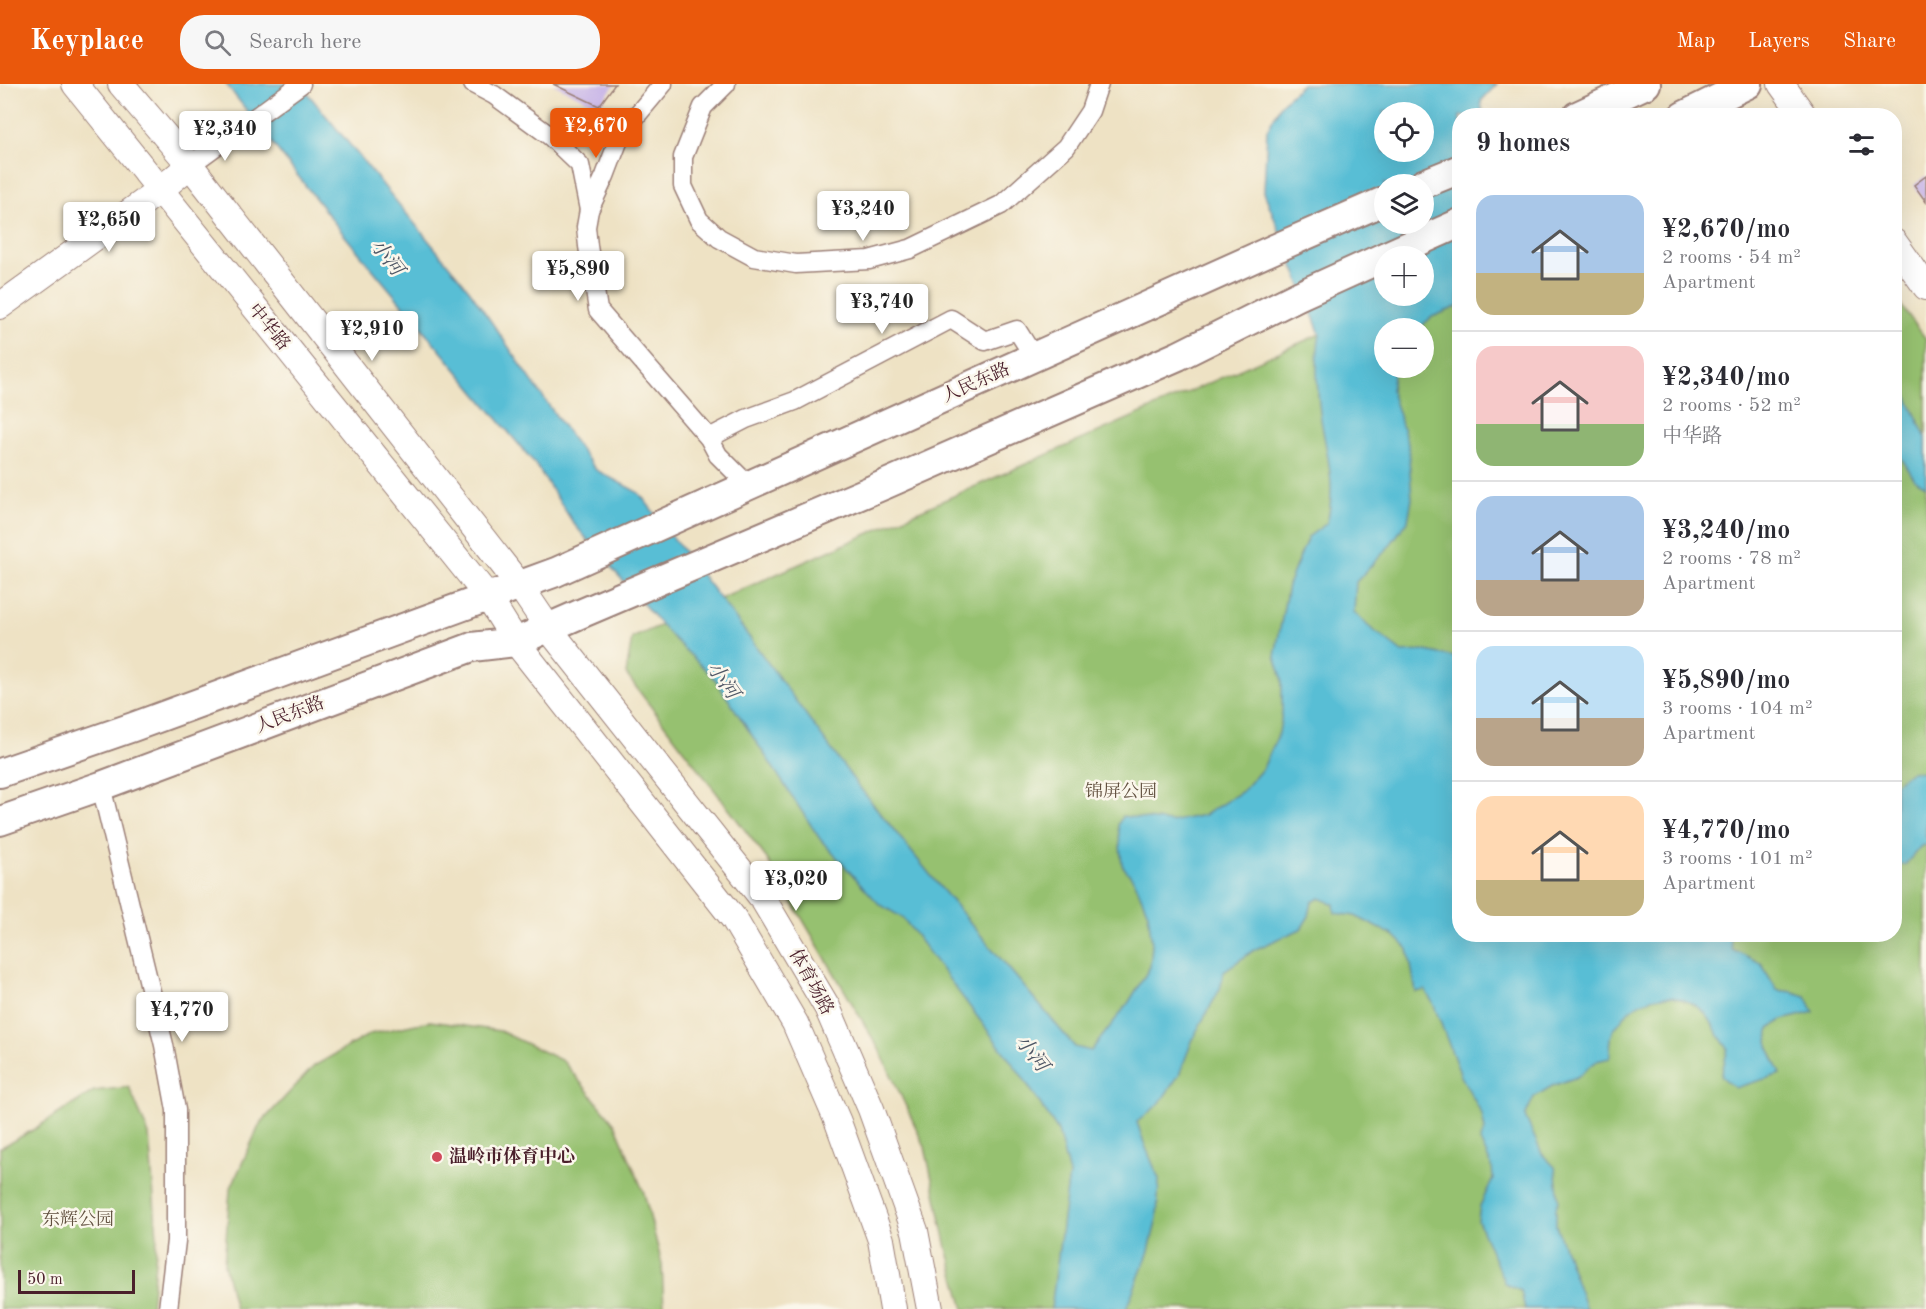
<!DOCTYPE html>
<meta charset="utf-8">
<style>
:root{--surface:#fff;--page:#f7f7f7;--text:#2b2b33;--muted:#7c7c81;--line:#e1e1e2;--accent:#ea580c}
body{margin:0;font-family:"Old Standard TT","Noto Serif SC",serif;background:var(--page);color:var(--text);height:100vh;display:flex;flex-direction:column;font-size:22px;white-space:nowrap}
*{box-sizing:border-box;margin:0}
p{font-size:20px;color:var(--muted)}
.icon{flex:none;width:33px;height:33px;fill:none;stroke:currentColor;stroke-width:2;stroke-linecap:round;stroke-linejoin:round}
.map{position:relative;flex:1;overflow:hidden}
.side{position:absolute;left:1452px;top:24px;width:450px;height:834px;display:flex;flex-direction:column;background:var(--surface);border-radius:24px;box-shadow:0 6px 24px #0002}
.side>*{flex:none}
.tools{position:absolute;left:1374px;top:18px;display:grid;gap:12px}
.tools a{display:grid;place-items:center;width:60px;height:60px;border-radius:50%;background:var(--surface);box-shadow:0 6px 24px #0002;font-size:30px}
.scale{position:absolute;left:18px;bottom:15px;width:117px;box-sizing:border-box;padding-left:6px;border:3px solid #4a1f2b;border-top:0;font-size:16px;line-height:21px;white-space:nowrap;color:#4a1f2b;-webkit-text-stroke:4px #fbf7ec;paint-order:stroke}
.price{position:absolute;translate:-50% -51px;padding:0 14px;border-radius:6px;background:#fff;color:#222;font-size:20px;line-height:39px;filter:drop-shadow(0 2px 3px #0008)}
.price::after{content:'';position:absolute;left:50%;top:36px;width:18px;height:14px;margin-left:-9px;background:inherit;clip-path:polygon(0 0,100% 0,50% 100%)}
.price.selected{background:var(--accent);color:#fff}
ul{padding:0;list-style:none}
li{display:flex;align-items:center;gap:18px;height:150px;padding:0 24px}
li+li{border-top:2px solid var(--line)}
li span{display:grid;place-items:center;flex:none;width:168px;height:120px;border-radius:18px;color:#555}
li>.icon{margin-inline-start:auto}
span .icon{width:72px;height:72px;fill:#fffc;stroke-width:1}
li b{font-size:26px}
h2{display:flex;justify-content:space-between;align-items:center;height:72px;padding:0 24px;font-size:26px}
header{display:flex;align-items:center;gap:36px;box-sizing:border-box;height:84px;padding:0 30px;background:var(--accent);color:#fff}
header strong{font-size:28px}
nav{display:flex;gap:33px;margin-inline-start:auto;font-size:21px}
.search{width:420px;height:54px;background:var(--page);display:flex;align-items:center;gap:15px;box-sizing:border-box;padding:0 21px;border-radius:24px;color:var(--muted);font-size:22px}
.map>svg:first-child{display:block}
.green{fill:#96c16f;stroke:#70704d;stroke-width:1.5;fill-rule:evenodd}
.water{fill:#58bed5;stroke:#516e80;stroke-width:1.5;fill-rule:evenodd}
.building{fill:#c7b4e7}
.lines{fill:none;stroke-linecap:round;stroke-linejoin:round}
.street-casing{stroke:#9c8078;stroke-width:21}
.secondary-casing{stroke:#9c8078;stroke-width:28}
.primary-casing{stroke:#9c8078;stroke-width:32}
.street{stroke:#fff;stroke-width:18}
.secondary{stroke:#fff;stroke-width:26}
.primary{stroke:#fff;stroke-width:28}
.poi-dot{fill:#d1495b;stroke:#fbf7ec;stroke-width:2}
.labels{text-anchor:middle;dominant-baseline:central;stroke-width:5;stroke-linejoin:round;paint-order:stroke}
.street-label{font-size:18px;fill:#4a1f2b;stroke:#fbf7ec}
.park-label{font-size:18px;fill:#61503f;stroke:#fbf7ec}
.poi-label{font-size:18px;font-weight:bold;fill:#4a1f2b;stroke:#fbf7ec;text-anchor:start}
.water-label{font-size:20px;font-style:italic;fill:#4f5766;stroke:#fbf7ec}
</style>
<header>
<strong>Keyplace</strong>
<div class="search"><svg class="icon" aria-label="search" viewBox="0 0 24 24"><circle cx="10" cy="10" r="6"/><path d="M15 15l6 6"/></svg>Search here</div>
<nav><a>Map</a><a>Layers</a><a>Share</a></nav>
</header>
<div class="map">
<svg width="1926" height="1225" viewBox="0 0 1926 1225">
<rect width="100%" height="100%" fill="#fbf7ec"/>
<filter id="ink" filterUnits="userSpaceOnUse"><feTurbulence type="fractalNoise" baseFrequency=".0167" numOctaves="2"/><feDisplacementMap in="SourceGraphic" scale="12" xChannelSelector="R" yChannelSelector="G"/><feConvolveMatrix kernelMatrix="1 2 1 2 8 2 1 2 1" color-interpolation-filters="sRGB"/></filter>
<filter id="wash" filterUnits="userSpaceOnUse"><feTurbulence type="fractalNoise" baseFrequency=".008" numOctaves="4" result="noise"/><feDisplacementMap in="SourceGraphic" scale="24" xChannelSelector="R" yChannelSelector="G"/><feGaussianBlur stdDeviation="1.35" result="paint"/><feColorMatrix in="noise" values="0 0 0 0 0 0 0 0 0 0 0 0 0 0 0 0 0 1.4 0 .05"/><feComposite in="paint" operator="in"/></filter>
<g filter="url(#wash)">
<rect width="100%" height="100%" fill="#eee2c4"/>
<g class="green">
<path d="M1459 188 1460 850H1894L1895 213 1926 255V1225H964L947 1164 925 1063 879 965 767 775 626 590 632 554 1406 212H1424ZM1384 244H1424V284H1384Z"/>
<path d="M430 937 500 947 563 977 615 1040 644 1109 662 1180 664 1225H235L224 1180 230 1106 260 1040 314 982 370 950Z"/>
<path d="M129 1003 149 1051 157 1153 151 1225H0V1064L33 1046 94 1007Z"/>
</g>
<g class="water">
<path d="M226 0H300L470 207 570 352 596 386 639 409 741 542 856 699 936 798 1075 963 1091 967 1129 918 1150 883 1152 861 1148 829 1135 798 1122 781 1118 741 1122 732 1170 738 1204 731 1243 707 1263 684 1279 649 1282 629V594L1275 572 1288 501 1308 453 1327 439C1337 398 1326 369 1320 329 1317 303 1315 277 1320 250L1264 108 1267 46 1281 20 1302 0H1497L1481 17 1483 31 1460 32 1459 222 1432 233 1419 244H1384V284H1394L1391 307 1408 360 1412 415 1408 437 1386 466 1356 498 1354 528 1368 542 1402 568 1426 567 1459 574 1460 850 1729 851 1732 865 1761 879 1777 906 1793 908 1806 912 1814 928 1782 936 1769 944 1768 962 1781 990 1735 1004 1721 992 1728 964C1719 955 1711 935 1705 929 1677 904 1640 909 1619 939 1617 942 1613 946 1612 950 1610 957 1610 967 1610 974L1597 977 1577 993 1552 1002 1534 1013 1525 1032 1542 1070 1555 1083 1559 1116 1556 1123V1141L1586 1225H1525L1521 1207 1505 1200 1478 1137 1480 1122 1493 1094 1492 1083 1480 1057 1485 1046 1482 1030 1461 992 1433 919 1425 906 1416 908 1408 865 1395 852 1355 832 1335 829 1334 820 1320 814 1312 818 1309 832 1301 845 1256 865 1224 887 1220 905 1194 952 1179 991 1159 1020 1137 1038 1144 1059 1159 1095 1157 1134 1149 1167 1126 1225H1051L1069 1090 1058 1047 1022 992 903 834 879 820 820 755 715 595 670 551 574 440 536 381 345 152ZM1384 28H1424V68H1384ZM1384 100H1424V140H1384ZM1384 172H1424V212H1384Z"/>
<path d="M1894 290 1903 303 1926 354V402L1915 396 1895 364Z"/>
<path d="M1911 687 1926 688V761L1921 762 1905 781H1895V699Z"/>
</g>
<g id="blocks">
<g class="building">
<path d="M553 0H615L599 22Z"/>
<path d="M1926 92V118L1914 101Z"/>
</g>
</g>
</g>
<g filter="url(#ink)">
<use href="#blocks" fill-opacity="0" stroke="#9c8078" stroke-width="1.5"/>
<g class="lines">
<defs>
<g id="street">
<path d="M473 0 494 11 550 52 580 81 589 126"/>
<path d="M663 0 621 50 605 92 589 126 586 143 588 162 598 226 709 354 718 371 748 401"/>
<path d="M726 0 703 23 683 73V102L699 136 719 154 754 173 796 180 869 176 910 165 1001 121 1066 63 1090 27 1099 0"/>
<path d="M550 52 586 48 621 50"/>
<path d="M190 81 301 0"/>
<path d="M709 354 746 335 795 317 951 235 985 257 1017 246 1034 273"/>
<path d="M101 702 164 961 176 1026V1157L168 1225"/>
</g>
<g id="secondary">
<path d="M75 0 488 513 516 558 734 835 795 939 838 1038 881 1156 893 1225"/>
<path d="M121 0 190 81 520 502 549 545 763 815 827 923 871 1025 915 1147 930 1225"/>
<path d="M1781 0 1804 32"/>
<path d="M1894 158 1926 203"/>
<path d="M0 222 159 107 190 81"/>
</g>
<g id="primary">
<path d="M1577 32 1646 0"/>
<path d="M1683 32 1748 0"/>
<path d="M1423 100 1460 85"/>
<path d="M1386 172 1460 139"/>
<path d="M0 689 133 643 556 488 1274 165 1384 117"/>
<path d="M0 737 101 702 472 563 516 558 580 530 886 400 1178 272 1298 212 1384 173"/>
</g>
</defs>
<use href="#street" class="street-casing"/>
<use href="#secondary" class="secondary-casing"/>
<use href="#primary" class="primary-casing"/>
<use href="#street" class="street"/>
<use href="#secondary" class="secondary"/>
<use href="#primary" class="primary"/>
</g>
</g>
<circle class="poi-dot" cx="437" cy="1073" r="6"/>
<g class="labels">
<g class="street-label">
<text transform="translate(269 243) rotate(51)">中华路</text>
<text transform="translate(976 299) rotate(-24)">人民东路</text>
<text transform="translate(290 631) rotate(-21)">人民东路</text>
<text transform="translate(811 898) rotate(61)">体育场路</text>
</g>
<g class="park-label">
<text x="1121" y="708">锦屏公园</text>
<text x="78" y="1136">东辉公园</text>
</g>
<g class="poi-label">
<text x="449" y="1073">温岭市体育中心</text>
</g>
<g class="water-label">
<text transform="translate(386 174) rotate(52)">小河</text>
<text transform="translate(722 597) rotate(55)">小河</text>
<text transform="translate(1031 970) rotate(52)">小河</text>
</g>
</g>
</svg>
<div class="tools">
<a><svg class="icon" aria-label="locate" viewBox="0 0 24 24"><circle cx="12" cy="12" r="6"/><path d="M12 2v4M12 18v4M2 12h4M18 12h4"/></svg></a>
<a><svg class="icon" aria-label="layers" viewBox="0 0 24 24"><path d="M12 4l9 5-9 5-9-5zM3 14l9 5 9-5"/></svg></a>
<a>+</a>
<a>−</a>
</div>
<div class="scale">50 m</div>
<b class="price selected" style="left:596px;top:75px">¥2,670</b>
<b class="price" style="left:225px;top:78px">¥2,340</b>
<b class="price" style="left:863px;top:158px">¥3,240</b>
<b class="price" style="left:109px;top:169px">¥2,650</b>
<b class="price" style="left:578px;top:218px">¥5,890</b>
<b class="price" style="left:882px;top:251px">¥3,740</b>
<b class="price" style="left:372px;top:278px">¥2,910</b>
<b class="price" style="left:796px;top:828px">¥3,020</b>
<b class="price" style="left:182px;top:959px">¥4,770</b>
<section class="side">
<h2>9 homes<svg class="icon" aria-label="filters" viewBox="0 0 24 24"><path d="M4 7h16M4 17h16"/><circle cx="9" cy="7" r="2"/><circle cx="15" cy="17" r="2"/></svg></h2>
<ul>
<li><span style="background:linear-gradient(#a9c7e8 65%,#c2b280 0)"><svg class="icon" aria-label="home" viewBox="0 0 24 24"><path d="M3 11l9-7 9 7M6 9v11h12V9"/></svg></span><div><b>¥2,670/mo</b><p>2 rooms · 54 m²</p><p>Apartment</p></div></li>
<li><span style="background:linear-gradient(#f6c9c9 65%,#8fb573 0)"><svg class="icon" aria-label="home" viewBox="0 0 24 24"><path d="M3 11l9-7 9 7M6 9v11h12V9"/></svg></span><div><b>¥2,340/mo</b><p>2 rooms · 52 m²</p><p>中华路</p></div></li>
<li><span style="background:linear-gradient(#a9c7e8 70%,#b9a48a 0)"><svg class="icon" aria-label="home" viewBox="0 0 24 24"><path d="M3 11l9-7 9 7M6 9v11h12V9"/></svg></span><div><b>¥3,240/mo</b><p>2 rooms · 78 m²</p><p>Apartment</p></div></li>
<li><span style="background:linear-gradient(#bfe0f5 60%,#b9a48a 0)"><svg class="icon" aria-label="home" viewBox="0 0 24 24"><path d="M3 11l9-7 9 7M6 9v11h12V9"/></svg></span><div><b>¥5,890/mo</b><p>3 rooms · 104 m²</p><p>Apartment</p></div></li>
<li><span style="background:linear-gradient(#ffd9b3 70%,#c2b280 0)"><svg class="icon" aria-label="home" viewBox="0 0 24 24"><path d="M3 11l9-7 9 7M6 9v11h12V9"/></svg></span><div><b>¥4,770/mo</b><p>3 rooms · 101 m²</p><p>Apartment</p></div></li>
</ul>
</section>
</div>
